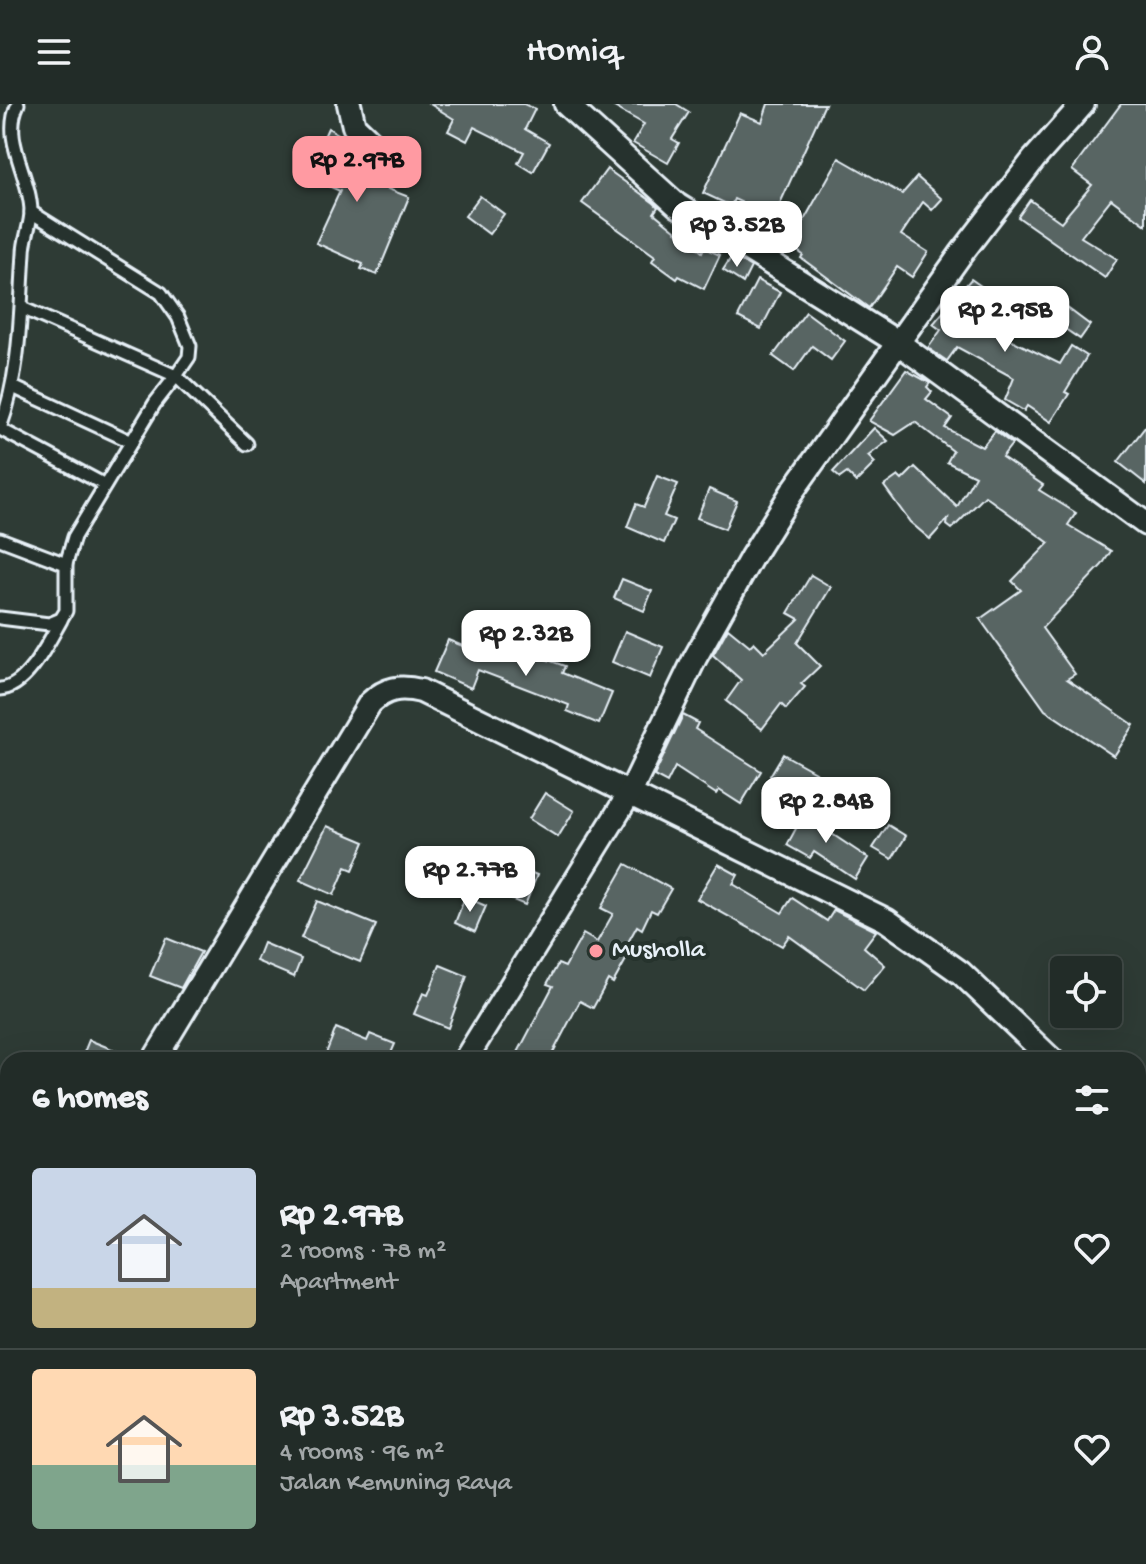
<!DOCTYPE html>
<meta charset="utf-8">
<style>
:root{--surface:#222c28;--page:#2e3834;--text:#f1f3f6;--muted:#a2a7a8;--line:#3f4845;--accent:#ff9aa2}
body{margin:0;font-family:"Gochi Hand",sans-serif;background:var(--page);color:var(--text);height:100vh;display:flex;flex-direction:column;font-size:30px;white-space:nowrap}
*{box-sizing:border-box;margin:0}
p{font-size:26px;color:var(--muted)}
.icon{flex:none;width:44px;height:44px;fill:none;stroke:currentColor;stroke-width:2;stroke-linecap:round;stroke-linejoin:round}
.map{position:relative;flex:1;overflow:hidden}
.details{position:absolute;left:0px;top:948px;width:1146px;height:512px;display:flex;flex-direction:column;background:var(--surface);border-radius:24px 24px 0 0;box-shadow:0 8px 32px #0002,0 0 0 2px var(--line)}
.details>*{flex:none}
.tools{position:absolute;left:1050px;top:852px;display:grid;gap:16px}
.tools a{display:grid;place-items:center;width:72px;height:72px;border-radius:8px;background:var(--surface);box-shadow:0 8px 32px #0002,0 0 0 2px var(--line);font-size:40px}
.price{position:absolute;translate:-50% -68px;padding:0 18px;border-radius:16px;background:#fff;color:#222;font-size:26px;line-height:52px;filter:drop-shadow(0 2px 4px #0008)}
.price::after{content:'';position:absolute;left:50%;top:48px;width:24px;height:18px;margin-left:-12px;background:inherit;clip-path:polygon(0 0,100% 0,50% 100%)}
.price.selected{background:var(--accent);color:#111}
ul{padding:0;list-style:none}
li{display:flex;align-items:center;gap:24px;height:200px;padding:0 32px}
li+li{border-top:2px solid var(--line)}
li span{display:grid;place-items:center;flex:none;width:224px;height:160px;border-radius:8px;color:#555}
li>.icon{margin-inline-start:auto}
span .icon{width:96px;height:96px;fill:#fffc;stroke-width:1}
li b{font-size:34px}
h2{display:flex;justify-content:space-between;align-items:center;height:96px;padding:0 32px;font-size:34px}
header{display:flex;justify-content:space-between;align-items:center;height:104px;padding:0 32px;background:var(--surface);font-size:36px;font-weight:600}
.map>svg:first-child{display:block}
.building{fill:#596563;stroke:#e8f1f8;stroke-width:2}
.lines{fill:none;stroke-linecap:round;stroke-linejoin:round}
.lane-casing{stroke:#e8f1f8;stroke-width:17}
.street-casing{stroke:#e8f1f8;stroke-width:28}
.lane{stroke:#26332d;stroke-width:11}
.street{stroke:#26332d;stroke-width:22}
.poi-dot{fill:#ff9aa2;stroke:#26332d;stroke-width:3}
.labels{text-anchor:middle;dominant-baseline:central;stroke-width:8;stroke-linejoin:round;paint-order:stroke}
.poi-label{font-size:26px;fill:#e8f1f8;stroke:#26332d;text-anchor:start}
</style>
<header><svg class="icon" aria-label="menu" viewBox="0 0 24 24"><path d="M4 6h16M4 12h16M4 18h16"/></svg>Homiq<svg class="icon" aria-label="person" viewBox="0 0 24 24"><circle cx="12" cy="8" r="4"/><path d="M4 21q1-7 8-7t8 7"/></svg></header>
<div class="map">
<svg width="1146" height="1460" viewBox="0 0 1146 1460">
<rect width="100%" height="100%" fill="#2e3b35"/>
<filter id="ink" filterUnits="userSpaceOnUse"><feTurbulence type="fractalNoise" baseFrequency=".0125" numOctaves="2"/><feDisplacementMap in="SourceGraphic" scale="16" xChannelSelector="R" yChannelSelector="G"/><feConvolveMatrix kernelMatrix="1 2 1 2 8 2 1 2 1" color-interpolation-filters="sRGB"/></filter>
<g filter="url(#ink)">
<g class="building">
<path d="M430 0H524L535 5 525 25 549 39 533 68 518 59 524 48 474 23 467 37 448 27 454 15Z"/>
<path d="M609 0H676L689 8 672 35 679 39 668 59 633 39 644 20Z"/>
<path d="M768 0H825L774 113 734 95 731 102 703 89 740 9 762 18Z"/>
<path d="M1121 0H1146V121L1111 95 1081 133 1117 155 1105 174 1018 113 1030 96 1061 118 1092 81 1072 66Z"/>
<path d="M328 24 350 37 345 49 394 71 388 85 409 93 377 171 361 165 363 160 316 139 340 87 306 72Z"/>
<path d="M839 54 902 90 917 73 942 95 932 106 923 98 901 131 928 148 912 173 897 163 869 204 801 154 803 151 790 141Z"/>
<path d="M607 65 654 99 658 103 654 109 702 148 704 144 720 151 704 185 679 172 677 175 652 157 655 152 582 99Z"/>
<path d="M480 92 504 110 489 130 465 112Z"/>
<path d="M732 152 751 163 743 179 723 166Z"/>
<path d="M971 175 998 194 979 220 1060 260 1071 242 1087 252 1065 288 1069 290 1051 318 1027 302 1024 307 1005 296 1014 274 957 243 947 257 928 244 941 226 933 220Z"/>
<path d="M757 176 780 188 761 225 738 213Z"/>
<path d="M1066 203 1090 221 1080 235 1055 218Z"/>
<path d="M806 208 845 237 831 256 812 242 794 267 773 252Z"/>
<path d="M906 266 930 279 927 283 932 288 926 295 952 314 945 324 982 343 995 327 1012 340 1002 353 1043 381 1039 386 1076 409 1068 421 1111 447 1102 461 1042 524 1075 570 1067 575 1134 621 1114 652 1045 606 980 515 1021 486 1012 477 1049 439 985 392 952 425 947 421 948 415 930 435 910 418 884 382 898 372 902 376 915 363 957 403 975 372 947 358 953 347 915 318 895 331 869 317Z"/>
<path d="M1146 322V380L1118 358Z"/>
<path d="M874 324 888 337 868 352 875 359 856 378 847 369 840 374 833 368Z"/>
<path d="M657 372 678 380 664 412 674 416 664 439 627 423 636 400 644 403Z"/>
<path d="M709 385 737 397 725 425 697 414Z"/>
<path d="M811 471 831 483 797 539 820 562 801 580 805 583 786 605 781 600 762 625 726 597 741 576 713 551 728 524 750 542 754 538 764 548 799 515 788 509Z"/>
<path d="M622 475 652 487 644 507 614 494Z"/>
<path d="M625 527 663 543 650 574 612 558Z"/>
<path d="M448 536 502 558 509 542 565 562 562 569 612 589 599 620 567 607 569 601 478 566 471 584 434 568Z"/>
<path d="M683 611 698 619 695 625 761 667 741 700 719 686 716 690 675 663 667 679 654 672Z"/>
<path d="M783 650 817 669 804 691 770 672Z"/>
<path d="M545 689 574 707 558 733 529 715Z"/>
<path d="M806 706 830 719 826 726 868 754 855 775 814 748 810 754 787 741Z"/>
<path d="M888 721 906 732 892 755 873 744Z"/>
<path d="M327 722 365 738 353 766 346 763 334 791 300 776Z"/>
<path d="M497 754 537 771 525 801 484 784Z"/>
<path d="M626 760 671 785 657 809 651 806 642 825 637 822 621 851 627 854 613 879 608 876 593 904 580 897 549 956H514L553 882 547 880 558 860 565 863 583 830 597 838 613 810 601 804Z"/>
<path d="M718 760 738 771 733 780 782 809 792 794 827 817 834 806 876 827 864 843 885 861 864 886 789 832 782 842 697 795Z"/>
<path d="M465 793 486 802 475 828 455 819Z"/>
<path d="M317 797 376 821 360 858 301 834Z"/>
<path d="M166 834 201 848 181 884 150 872Z"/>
<path d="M263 839 301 855 294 873 256 857Z"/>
<path d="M440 861 467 872 448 924 414 910 423 889 428 891Z"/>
<path d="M336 924 367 937 370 930 395 940 388 956H335L325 952Z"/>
<path d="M89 936 137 955V956H81Z"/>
</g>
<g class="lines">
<defs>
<g id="lane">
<path d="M22 204 176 272 189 253 190 242 178 213 161 189 31 108"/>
<path d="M13 283 132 338"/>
<path d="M0 324C21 267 20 209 24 149 24 135 31 121 31 107 30 70 1 36 18 0"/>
<path d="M0 325 105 381"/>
<path d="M0 435 66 460"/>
<path d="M0 514 49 520 61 515 66 507V460L74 433 155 299 176 272 247 340"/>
<path d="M0 585C27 584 49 537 61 516"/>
</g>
<g id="street">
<path d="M349 0 354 22 373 40"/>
<path d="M566 0 677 101 897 238 1146 420"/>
<path d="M154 956 370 599C386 584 400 582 421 587L886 816 961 869 1052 956"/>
<path d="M465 956 630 689 695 554 751 454 794 385 961 150 1034 55 1083 0"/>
<path d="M1138 1015 1146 1001"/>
<path d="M1138 1037 1146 1044"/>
<path d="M1138 1150 1146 1123"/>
<path d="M0 1212 8 1197"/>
<path d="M1138 1237V1248"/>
<path d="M1138 1407 1146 1412"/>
<path d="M790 1452 796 1460"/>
<path d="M242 1460 245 1452"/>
<path d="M544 1460 549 1452"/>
</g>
</defs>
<use href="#lane" class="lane-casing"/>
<use href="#street" class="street-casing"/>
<use href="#lane" class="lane"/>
<use href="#street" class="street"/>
</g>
</g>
<circle class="poi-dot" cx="596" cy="847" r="8"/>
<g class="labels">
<g class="poi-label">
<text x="612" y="847">Musholla</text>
</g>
</g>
</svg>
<div class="tools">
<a><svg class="icon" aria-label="locate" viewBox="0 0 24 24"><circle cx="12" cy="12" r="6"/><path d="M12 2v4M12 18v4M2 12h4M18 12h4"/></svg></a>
</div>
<b class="price selected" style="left:357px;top:100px">Rp 2.97B</b>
<b class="price" style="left:737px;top:165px">Rp 3.52B</b>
<b class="price" style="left:1005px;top:250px">Rp 2.95B</b>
<b class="price" style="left:526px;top:574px">Rp 2.32B</b>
<b class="price" style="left:826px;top:741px">Rp 2.84B</b>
<b class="price" style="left:470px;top:810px">Rp 2.77B</b>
<section class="details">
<h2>6 homes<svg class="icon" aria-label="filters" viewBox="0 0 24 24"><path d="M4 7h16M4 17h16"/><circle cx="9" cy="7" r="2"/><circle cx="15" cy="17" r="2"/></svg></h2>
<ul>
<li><span style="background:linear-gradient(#c9d6e8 75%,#c2b280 0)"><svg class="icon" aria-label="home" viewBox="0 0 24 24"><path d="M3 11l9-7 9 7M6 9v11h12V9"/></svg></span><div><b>Rp 2.97B</b><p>2 rooms · 78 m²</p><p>Apartment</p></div><svg class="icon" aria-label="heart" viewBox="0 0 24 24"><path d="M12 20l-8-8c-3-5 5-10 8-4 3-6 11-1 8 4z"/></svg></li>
<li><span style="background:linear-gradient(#ffd9b3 60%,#7fa58c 0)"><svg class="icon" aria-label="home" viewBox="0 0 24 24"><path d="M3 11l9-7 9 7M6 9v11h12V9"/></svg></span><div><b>Rp 3.52B</b><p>4 rooms · 96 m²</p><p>Jalan Kemuning Raya</p></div><svg class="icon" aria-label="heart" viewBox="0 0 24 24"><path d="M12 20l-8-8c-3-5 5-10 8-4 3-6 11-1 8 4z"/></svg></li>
</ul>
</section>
</div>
